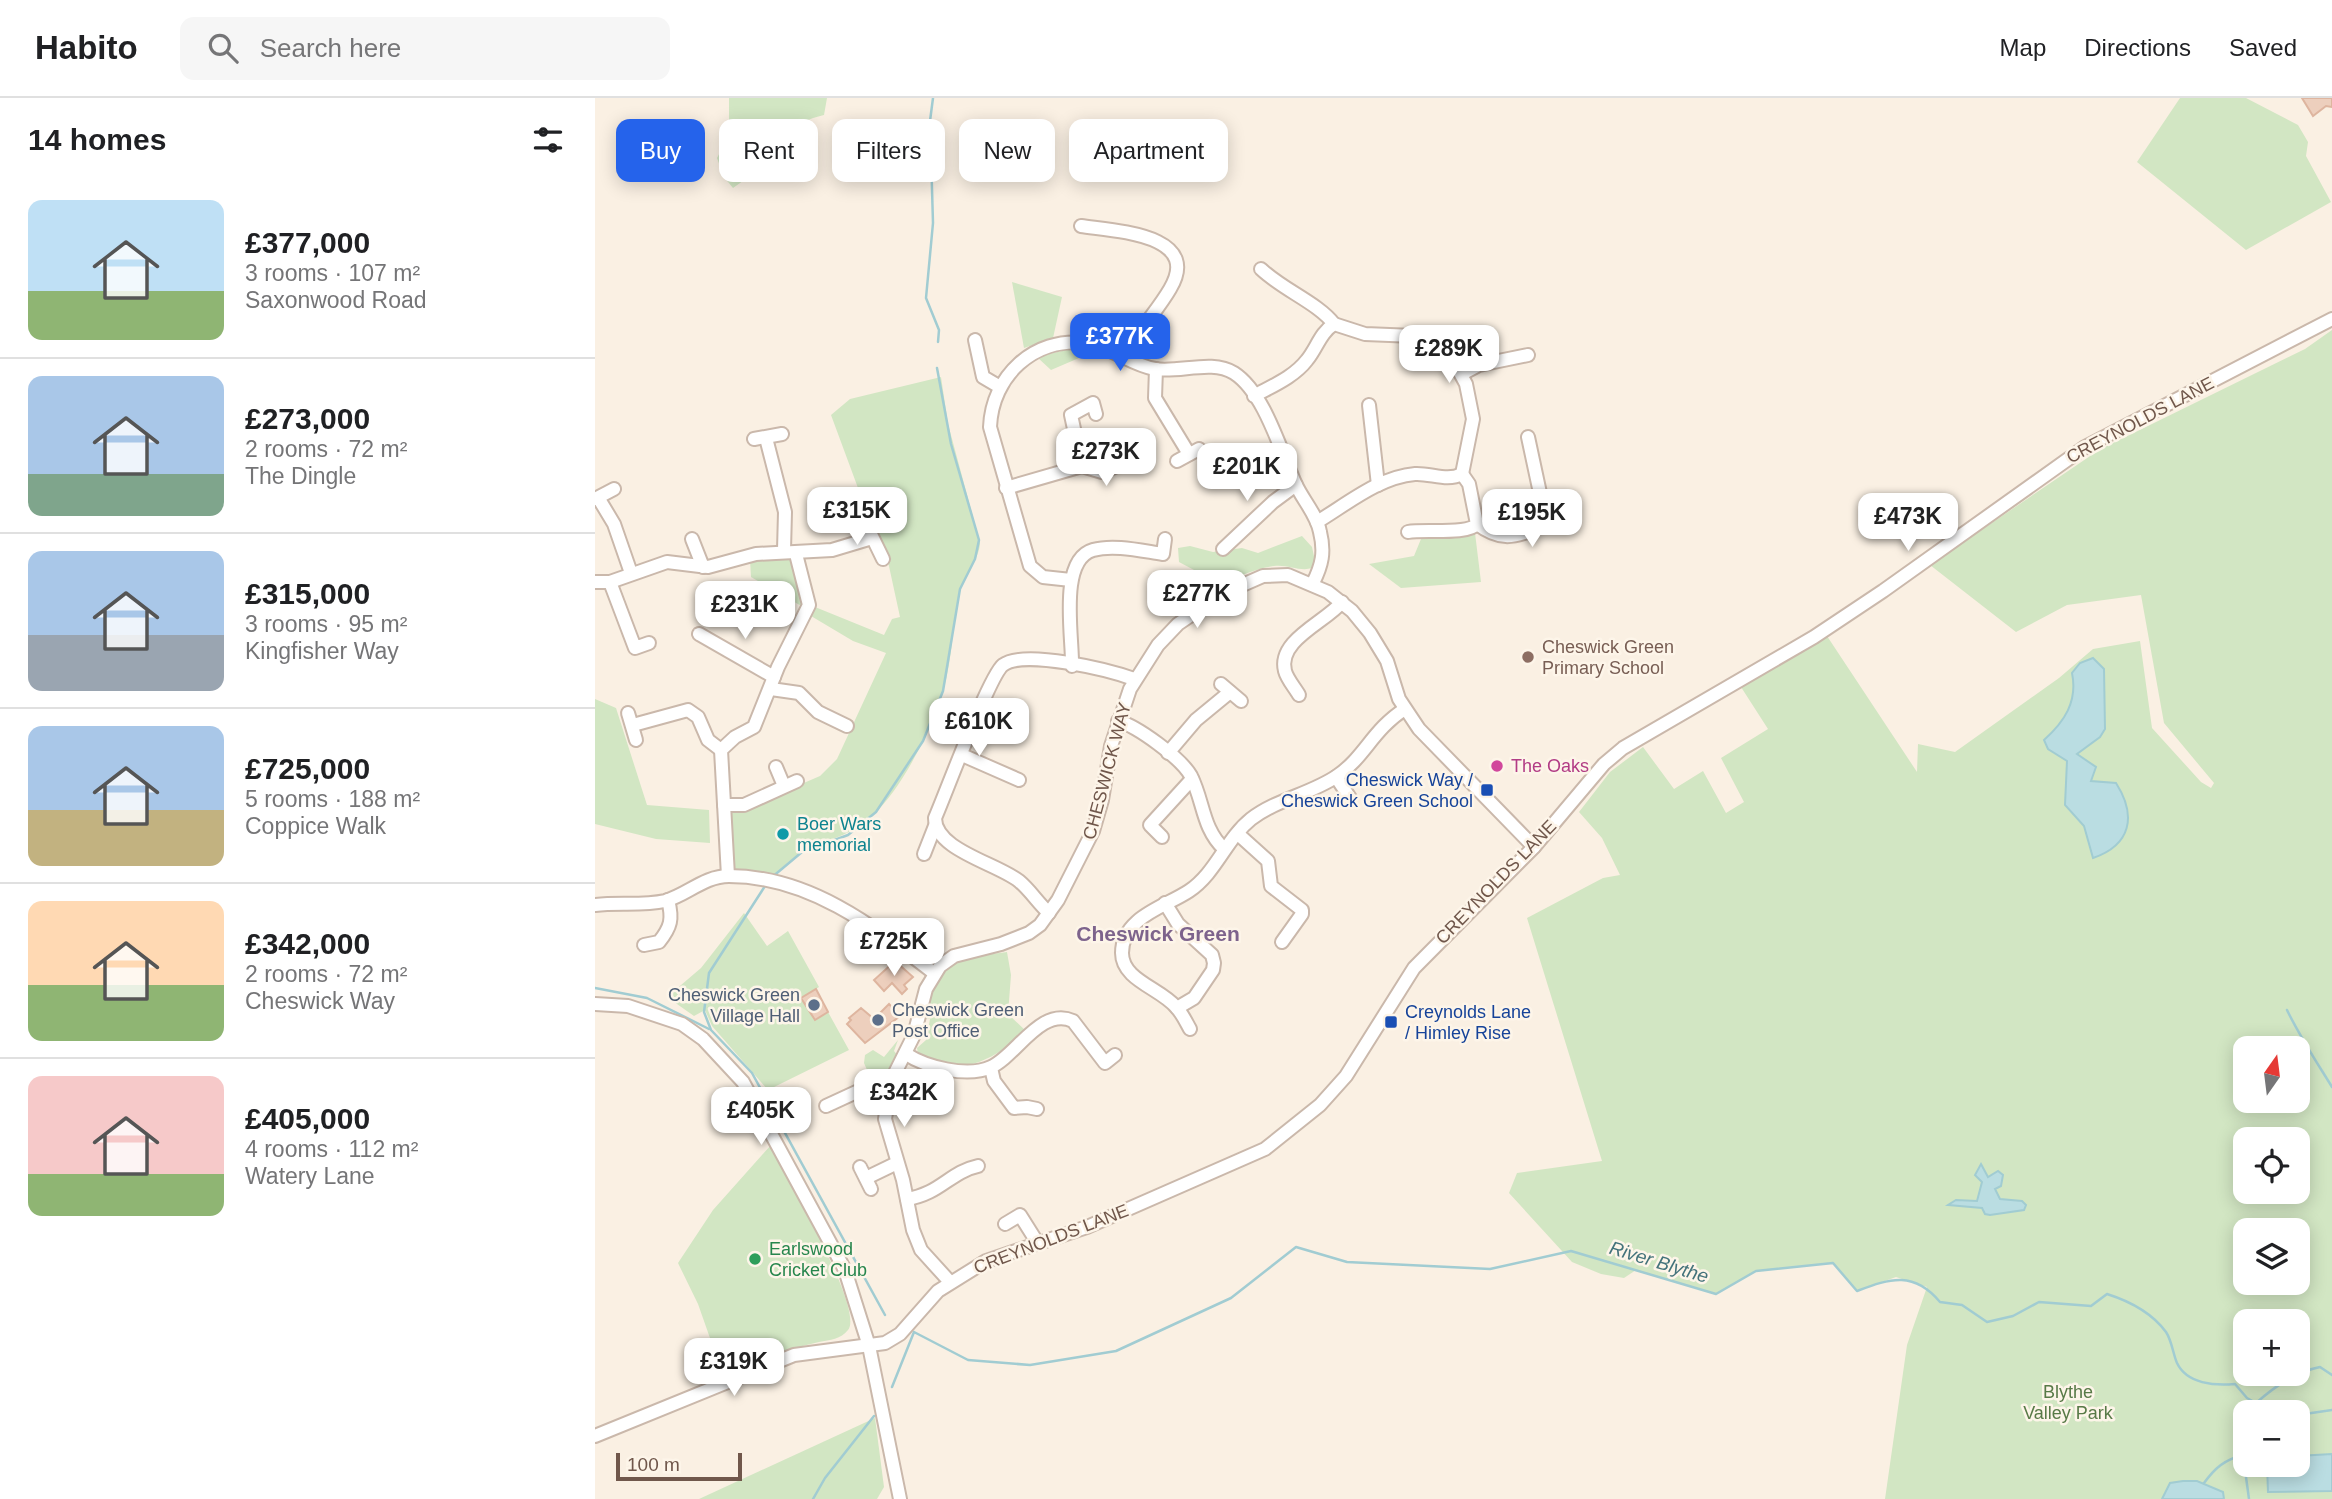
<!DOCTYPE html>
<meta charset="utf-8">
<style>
:root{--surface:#fff;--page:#f6f6f6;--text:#202124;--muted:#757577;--line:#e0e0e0;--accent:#2563eb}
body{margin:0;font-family:Helvetica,sans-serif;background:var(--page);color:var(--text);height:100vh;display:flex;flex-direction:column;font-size:26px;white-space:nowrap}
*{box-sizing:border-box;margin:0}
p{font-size:23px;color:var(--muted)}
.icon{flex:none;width:38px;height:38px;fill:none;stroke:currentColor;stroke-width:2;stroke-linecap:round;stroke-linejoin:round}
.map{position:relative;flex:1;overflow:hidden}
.drawer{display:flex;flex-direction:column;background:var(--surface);width:595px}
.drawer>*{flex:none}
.banner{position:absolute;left:21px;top:21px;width:665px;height:63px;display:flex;gap:14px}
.needle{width:46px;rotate:14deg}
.buttons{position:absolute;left:1638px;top:938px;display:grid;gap:14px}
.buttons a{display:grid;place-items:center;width:77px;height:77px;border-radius:14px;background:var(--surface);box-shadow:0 4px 18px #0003;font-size:35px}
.scale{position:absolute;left:21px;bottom:18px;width:126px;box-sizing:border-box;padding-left:7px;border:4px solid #70574b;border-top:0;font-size:19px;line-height:24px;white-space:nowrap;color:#70574b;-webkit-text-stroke:5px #fdf5e9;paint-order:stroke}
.price{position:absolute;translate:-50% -60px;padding:0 16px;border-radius:14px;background:#fff;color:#222;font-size:23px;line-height:46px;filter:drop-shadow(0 2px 4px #0008)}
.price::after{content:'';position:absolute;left:50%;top:42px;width:21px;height:16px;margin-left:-10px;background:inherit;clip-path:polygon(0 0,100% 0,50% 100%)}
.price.active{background:var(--accent);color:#fff}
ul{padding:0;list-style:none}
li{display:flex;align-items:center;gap:21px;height:175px;padding:0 28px}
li+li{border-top:2px solid var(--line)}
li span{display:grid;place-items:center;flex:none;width:196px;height:140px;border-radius:14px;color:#555}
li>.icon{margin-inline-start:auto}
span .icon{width:84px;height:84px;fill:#fffc;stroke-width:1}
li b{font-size:30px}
h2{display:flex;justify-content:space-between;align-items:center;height:84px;padding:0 28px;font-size:30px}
.pill{padding:0 24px;border-radius:14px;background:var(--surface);box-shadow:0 4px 18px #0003;font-size:24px;line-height:63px}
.pill.active{background:var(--accent);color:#fff}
header{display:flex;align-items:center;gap:42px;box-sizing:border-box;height:98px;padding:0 35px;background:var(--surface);border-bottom:2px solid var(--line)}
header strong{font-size:33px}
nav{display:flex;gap:38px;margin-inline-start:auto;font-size:24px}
.search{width:490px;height:63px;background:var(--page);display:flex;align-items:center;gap:18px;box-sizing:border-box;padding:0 24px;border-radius:14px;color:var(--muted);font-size:26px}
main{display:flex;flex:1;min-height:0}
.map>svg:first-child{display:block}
.green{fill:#d2e6c3;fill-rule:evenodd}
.water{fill:#badde2;stroke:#a1ccd2;stroke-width:2}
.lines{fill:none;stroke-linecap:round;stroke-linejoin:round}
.stream{stroke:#a1ccd2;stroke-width:2.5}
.building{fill:#edcfbd;stroke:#deb59f;stroke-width:2}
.minor-casing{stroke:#cab8ab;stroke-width:16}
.minor{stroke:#fff;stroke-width:12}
.education-dot{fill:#8d6e63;stroke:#fdf5e9;stroke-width:2.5}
.hotel-dot{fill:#d1479c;stroke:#fdf5e9;stroke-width:2.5}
.transit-dot{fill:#1a4fb4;stroke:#fdf5e9;stroke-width:2.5}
.culture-dot{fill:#0f9aa8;stroke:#fdf5e9;stroke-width:2.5}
.service-dot{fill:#5c6f8a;stroke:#fdf5e9;stroke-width:2.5}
.leisure-dot{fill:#2e9e5b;stroke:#fdf5e9;stroke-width:2.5}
.labels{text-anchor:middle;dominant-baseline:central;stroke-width:5;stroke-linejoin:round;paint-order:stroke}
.street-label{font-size:18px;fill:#70574b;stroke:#fdf5e9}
.education-label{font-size:18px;fill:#785e54;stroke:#fdf5e9;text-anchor:start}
.hotel-label{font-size:18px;fill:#b23c85;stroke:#fdf5e9;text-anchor:start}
.transit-label{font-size:18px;fill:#164399;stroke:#fdf5e9;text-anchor:end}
.culture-label{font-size:18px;fill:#0d838f;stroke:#fdf5e9;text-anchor:start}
.service-label{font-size:18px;fill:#4e5e75;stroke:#fdf5e9;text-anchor:end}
.leisure-label{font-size:18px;fill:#27864d;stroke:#fdf5e9;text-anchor:start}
.park-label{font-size:18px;fill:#587a47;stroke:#fdf5e9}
.water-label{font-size:19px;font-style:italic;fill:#44737b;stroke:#fdf5e9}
.quarter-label{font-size:21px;font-weight:bold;fill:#7d638c;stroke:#fdf5e9}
</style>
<header>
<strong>Habito</strong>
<div class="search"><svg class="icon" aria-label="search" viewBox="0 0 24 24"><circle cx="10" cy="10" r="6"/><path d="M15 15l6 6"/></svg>Search here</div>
<nav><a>Map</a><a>Directions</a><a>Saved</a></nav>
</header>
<main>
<section class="drawer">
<h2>14 homes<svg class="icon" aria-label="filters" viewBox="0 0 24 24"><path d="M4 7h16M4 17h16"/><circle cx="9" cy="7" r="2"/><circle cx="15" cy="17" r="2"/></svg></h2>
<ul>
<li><span style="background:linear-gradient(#bfe0f5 65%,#8fb573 0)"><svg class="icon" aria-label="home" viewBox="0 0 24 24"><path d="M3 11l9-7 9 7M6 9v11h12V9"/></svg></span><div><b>£377,000</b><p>3 rooms · 107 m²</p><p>Saxonwood Road</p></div></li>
<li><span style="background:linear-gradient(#a9c7e8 70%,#7fa58c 0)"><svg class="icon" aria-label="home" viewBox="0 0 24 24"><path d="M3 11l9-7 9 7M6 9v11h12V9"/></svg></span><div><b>£273,000</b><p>2 rooms · 72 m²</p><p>The Dingle</p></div></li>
<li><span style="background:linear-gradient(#a9c7e8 60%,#9aa5b1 0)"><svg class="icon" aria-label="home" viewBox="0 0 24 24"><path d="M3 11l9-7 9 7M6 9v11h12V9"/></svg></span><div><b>£315,000</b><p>3 rooms · 95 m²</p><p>Kingfisher Way</p></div></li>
<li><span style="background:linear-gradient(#a9c7e8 60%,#c2b280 0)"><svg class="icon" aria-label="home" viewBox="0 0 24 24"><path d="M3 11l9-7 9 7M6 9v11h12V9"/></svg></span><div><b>£725,000</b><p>5 rooms · 188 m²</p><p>Coppice Walk</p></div></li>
<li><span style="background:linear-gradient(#ffd9b3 60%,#8fb573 0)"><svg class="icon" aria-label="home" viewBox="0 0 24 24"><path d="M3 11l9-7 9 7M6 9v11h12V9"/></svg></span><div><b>£342,000</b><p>2 rooms · 72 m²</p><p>Cheswick Way</p></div></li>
<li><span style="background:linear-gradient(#f6c9c9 70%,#8fb573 0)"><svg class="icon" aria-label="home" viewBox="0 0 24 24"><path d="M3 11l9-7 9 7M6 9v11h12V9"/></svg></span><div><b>£405,000</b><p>4 rooms · 112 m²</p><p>Watery Lane</p></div></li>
</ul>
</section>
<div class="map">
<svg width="1737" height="1401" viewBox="0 0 1737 1401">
<rect width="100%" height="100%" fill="#faf0e3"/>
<g class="green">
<path d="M134 0H232L229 17C193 27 183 33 157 60L155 78 138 90 129 79 122 60 134 37Z"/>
<path d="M1585 0H1651L1703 27 1713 44 1711 58 1736 104 1651 152 1542 64Z"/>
<path d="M417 184 467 199 458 240 429 250Z"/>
<path d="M1737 232V1401H1290L1312 1247 1332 1189 1301 1179 1262 1193 1238 1165 1161 1173 1121 1196 1041 1172 1029 1180 1006 1176 977 1164 914 1095 922 1075 1007 1063 932 820 1008 780 1025 777 1007 740 984 714 1015 674 1048 649 1079 691 1108 673 1131 715 1149 704 1126 660 1173 631 1146 589 1232 538 1322 674 1323 646 1360 654 1464 580 1498 551 1545 543 1557 630 1606 684 1616 690 1619 685 1569 625 1546 497 1472 507 1421 534 1335 467 1504 352 1710 251ZM1650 950H1703V1003H1650ZM1650 1041H1703V1094H1650ZM1650 1132H1703V1185H1650ZM1650 1223H1703V1276H1650ZM1650 1314H1703V1367H1650Z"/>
<path d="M475 251 489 252 491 257 456 272 442 259Z"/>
<path d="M346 279 353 326 385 445C384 463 369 475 365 493 358 520 358 549 352 577 344 618 309 689 278 717 253 740 236 739 208 754 196 760 185 772 175 780L138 772 136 711 146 712 225 678 242 661 291 555 258 543 216 518 220 509 289 537 297 521 305 519 292 459 273 417 236 317 255 301Z"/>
<path d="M880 435 886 484 806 490 774 466 819 458 826 441Z"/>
<path d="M707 438 717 449 720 463 717 470C705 474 692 466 679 468 658 471 636 482 617 491L599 472 584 464 583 450 595 448 618 454 647 450 663 455Z"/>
<path d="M182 459 195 462 208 509 156 479 155 462Z"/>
<path d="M0 601 21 610 52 707 114 712 115 745 61 741 0 726Z"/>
<path d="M149 815 172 848 193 833 224 889 206 901 220 922 233 914 254 952 173 992 117 928 110 912 99 918 72 899 106 870Z"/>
<path d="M412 854 416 877 413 916 432 934C398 961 364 983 323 956L322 950 331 942 335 921 330 920C342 863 357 861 412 854Z"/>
<path d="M303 942 299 953 303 958 290 985 288 989 278 986 269 965 270 957 278 952 289 959Z"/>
<path d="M176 1047C189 1074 270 1212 253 1232 246 1241 235 1242 224 1244 191 1251 160 1265 128 1277L103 1206 83 1165 118 1112Z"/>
<path d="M280 1320 289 1389 282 1401H104Z"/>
</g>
<g class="water">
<path d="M1498 560 1509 571 1510 631 1505 639 1482 656 1501 669 1496 683 1521 685C1542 718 1536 747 1498 760L1489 728 1470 707 1472 663 1453 651 1449 642C1469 624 1483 604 1477 575L1485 565Z"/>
<path d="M1386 1066 1393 1079 1403 1073 1408 1077 1406 1088 1400 1091 1405 1101 1427 1103 1431 1107 1429 1112 1395 1117 1390 1116 1387 1110 1353 1107 1361 1102 1382 1103 1387 1084 1380 1077Z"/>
<path d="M1737 1356V1393L1673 1394 1672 1367H1703V1358Z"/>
<path d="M1588 1383H1602L1628 1394 1629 1401H1567L1575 1385Z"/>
</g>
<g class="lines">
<g class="stream">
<path d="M338 0 335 23 338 125 331 200 344 232 343 244"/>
<path d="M176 780 207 754 253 737 281 714 328 643 348 593 365 491 380 461 384 442 356 346 342 270"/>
<path d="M172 785 114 875 109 914 116 932 157 975 290 1217"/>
<path d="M0 890 52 900 114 931"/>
<path d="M1692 912C1705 939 1721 963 1737 989"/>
<path d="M297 1289 319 1234 373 1262 435 1267 521 1253 636 1200 701 1149 752 1164 895 1171 976 1153 1121 1196 1161 1173 1238 1165 1262 1193C1296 1180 1319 1173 1345 1204L1367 1207 1392 1224 1418 1218 1444 1204 1496 1208 1512 1196C1534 1203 1557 1215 1571 1234 1577 1243 1578 1256 1582 1265 1592 1286 1620 1288 1640 1286L1652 1300 1661 1305C1680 1288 1700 1274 1725 1269L1737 1277"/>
<path d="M1659 1314 1661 1305"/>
<path d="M1703 1317 1737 1312"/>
<path d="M1648 1357 1654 1401"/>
<path d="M1609 1385C1620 1370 1629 1362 1648 1357L1650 1352"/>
<path d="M218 1401 230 1380 279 1318"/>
</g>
</g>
<g class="building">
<path d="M1707 0H1737V9L1731 8 1718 18Z"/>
<path d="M300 863 318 879 309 887 312 891 307 896 297 885 289 893 279 882Z"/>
<path d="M221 891 233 914 220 922 206 900Z"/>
<path d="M294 906 305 918 270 945 252 926 256 922 254 920 266 910 279 921Z"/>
</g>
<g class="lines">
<defs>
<g id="minor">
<path d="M486 128C519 133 608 136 575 191 561 215 541 234 531 260"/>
<path d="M666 171C688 192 723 205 739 226"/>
<path d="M380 242 388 279 405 289"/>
<path d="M561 271 560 300 594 356"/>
<path d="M867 276 884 267 933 257"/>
<path d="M659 298C677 288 699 279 712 262 722 250 725 235 739 226L770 236 819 238 831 241 858 262 871 286 878 321 867 376C852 384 836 375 820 376 784 379 752 406 722 424"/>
<path d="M774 307 783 387"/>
<path d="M171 340 190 414 189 452"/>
<path d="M159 341 187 336"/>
<path d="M582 363 604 351"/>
<path d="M487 368 507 374 531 364"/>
<path d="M867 376 874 386 882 426C903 442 918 441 942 430L948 409 933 339"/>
<path d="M411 390 487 368 476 317 498 305 501 316"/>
<path d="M0 401 19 391"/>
<path d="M4 401 19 426 36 475"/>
<path d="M269 422 288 461"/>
<path d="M813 434C829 431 873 437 882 426"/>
<path d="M97 441 108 469"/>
<path d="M628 451 678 404 701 387"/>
<path d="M476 482 448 479 435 468 395 329C397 278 439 239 490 245 515 248 536 267 560 271 585 275 617 261 639 275 670 295 686 355 701 387 708 402 722 417 725 434 730 454 727 467 718 485"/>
<path d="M0 484H15L72 464 113 469 161 456 237 452 277 440"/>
<path d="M15 484 40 550 54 545"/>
<path d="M104 536 179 579"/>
<path d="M477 568C478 540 463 462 498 452 519 446 547 453 568 456L570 441"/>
<path d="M626 586 646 603"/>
<path d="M176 591 204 595 223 614 252 628"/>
<path d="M704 597C700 590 692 581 690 573 682 542 731 524 747 504"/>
<path d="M33 615 41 642"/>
<path d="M523 623C542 628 586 660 596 678 609 704 607 730 629 751"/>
<path d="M38 627 93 612 103 619 113 642 126 652"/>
<path d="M573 655 601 622 635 594"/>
<path d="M367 657 424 682"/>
<path d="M181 669 189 688"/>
<path d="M741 679 755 700"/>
<path d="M129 707H149L202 683"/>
<path d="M643 736 673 763 676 788 707 812V816L687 844"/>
<path d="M567 739 555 727 597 681"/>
<path d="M329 756 340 728"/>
<path d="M133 778 126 652 140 639 159 629 183 569 214 507 201 456"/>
<path d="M570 805 583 826 617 857 619 865 618 872 599 900 582 910"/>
<path d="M0 807C23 804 47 808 70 803 92 797 109 778 134 778 214 778 278 828 339 875"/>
<path d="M454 815C443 805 435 792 424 783 401 765 340 752 340 720 351 695 394 578 408 567 429 551 514 572 539 581"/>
<path d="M49 847 64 844C76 829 78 821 73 802"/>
<path d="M0 906 33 908 87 926 108 941 148 984 250 1172 274 1248 305 1401"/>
<path d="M595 931C591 924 587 915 581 909 565 890 527 882 527 855 527 819 570 809 594 793 621 775 631 741 656 721 682 701 716 696 742 678 769 660 778 631 810 611"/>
<path d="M311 956C331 969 372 980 396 969 421 958 446 908 478 923L510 965 520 957"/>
<path d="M396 970 399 983 419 1010 432 1009 442 1011"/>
<path d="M231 1008 270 990 292 995"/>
<path d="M265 1069 276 1091"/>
<path d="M271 1080 302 1065"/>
<path d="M312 1101C345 1096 355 1074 383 1068"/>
<path d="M410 1126 425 1117 442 1144"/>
<path d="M355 1184 326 1152 318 1132 308 1082 290 1021 296 983 319 937 331 891 345 868 359 858 406 846 434 835 445 827 463 802 498 733 507 702 516 648 535 591 563 547 583 526 627 496 668 478 693 477 733 494 757 513 775 535 792 563 804 601 824 631 939 749"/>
<path d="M0 1338 199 1257 290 1245 305 1236 343 1193 391 1163 492 1129 670 1051 725 1007 751 978 819 870 939 749 1009 666 1028 650 1219 539 1288 493 1490 349 1737 221"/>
</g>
</defs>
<use href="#minor" class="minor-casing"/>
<use href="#minor" class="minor"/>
</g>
<circle class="education-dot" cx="933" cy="559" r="7"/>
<circle class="hotel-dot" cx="902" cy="668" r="7"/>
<g class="transit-dot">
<rect x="885" y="685" width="14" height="14" rx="3.5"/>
<rect x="789" y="917" width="14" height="14" rx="3.5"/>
</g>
<circle class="culture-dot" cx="188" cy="736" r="7"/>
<g class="service-dot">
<circle cx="219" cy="907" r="7"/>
<circle cx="283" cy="922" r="7"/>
</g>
<circle class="leisure-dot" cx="160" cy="1161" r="7"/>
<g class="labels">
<g class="street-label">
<text transform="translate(1545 322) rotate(-28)">CREYNOLDS LANE</text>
<text transform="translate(512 673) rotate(-75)">CHESWICK WAY</text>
<text transform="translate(901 784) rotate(-46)">CREYNOLDS LANE</text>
<text transform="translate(456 1141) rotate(-21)">CREYNOLDS LANE</text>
</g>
<g class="education-label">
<text x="947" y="549">Cheswick Green<tspan x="947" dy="21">Primary School</tspan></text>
</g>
<g class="hotel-label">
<text x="916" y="668">The Oaks</text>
</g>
<g class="transit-label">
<text x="878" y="682">Cheswick Way /<tspan x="878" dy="21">Cheswick Green School</tspan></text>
<text x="810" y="914" text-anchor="start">Creynolds Lane<tspan x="810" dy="21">/ Himley Rise</tspan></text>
</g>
<g class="culture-label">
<text x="202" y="726">Boer Wars<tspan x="202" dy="21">memorial</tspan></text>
</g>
<g class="service-label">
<text x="205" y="897">Cheswick Green<tspan x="205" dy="21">Village Hall</tspan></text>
<text x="297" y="912" text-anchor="start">Cheswick Green<tspan x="297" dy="21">Post Office</tspan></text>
</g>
<g class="leisure-label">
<text x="174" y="1151">Earlswood<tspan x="174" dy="21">Cricket Club</tspan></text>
</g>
<g class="park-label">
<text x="1473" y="1294">Blythe<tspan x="1473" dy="21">Valley Park</tspan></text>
</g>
<g class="water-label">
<text transform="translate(1064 1164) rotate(17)">River Blythe</text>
</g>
<g class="quarter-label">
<text x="563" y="835">Cheswick Green</text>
</g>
</g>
</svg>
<div class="buttons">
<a><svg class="needle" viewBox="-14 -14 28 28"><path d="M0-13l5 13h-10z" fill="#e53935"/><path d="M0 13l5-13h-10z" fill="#757577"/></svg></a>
<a><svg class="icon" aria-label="locate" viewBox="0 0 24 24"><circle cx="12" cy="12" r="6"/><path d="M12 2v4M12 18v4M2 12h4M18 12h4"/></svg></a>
<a><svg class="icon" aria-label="layers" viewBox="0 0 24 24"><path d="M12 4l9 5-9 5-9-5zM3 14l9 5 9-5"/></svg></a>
<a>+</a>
<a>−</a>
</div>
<div class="scale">100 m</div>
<b class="price active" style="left:525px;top:275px">£377K</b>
<b class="price" style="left:854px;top:287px">£289K</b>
<b class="price" style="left:511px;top:390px">£273K</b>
<b class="price" style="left:652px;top:405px">£201K</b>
<b class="price" style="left:262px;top:449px">£315K</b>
<b class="price" style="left:937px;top:451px">£195K</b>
<b class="price" style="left:1313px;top:455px">£473K</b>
<b class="price" style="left:602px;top:532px">£277K</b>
<b class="price" style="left:150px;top:543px">£231K</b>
<b class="price" style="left:384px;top:660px">£610K</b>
<b class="price" style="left:299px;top:880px">£725K</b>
<b class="price" style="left:309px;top:1031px">£342K</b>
<b class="price" style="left:166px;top:1049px">£405K</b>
<b class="price" style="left:139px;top:1300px">£319K</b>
<div class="banner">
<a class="pill active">Buy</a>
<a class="pill">Rent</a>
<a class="pill">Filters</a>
<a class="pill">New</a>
<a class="pill">Apartment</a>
</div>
</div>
</main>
